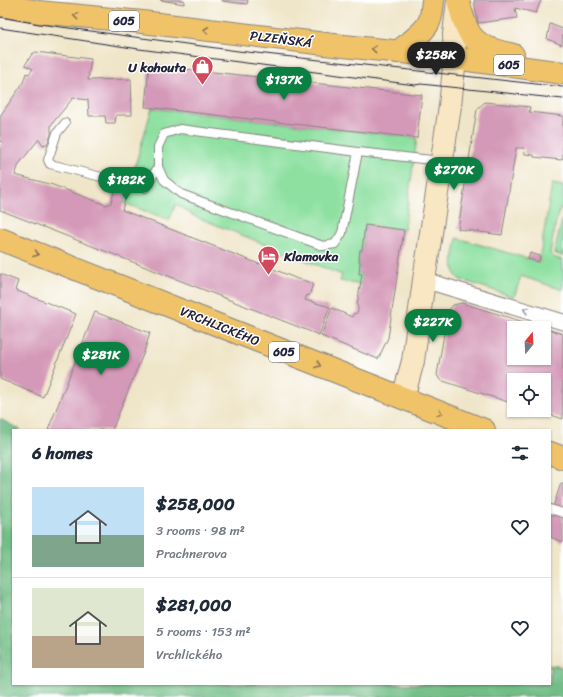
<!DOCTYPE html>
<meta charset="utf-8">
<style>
:root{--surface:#fff;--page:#f6f6f7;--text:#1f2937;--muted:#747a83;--line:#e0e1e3;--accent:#0b8043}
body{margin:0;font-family:Sriracha,sans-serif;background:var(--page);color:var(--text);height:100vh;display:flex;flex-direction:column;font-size:15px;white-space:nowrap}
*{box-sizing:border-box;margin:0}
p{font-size:13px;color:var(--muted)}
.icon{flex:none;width:22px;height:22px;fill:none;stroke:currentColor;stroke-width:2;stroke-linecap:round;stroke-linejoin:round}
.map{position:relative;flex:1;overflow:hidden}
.details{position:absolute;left:12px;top:429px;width:539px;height:256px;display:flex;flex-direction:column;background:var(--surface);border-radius:0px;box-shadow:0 1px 3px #0004}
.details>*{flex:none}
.needle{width:26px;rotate:18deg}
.fabs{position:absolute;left:507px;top:321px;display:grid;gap:8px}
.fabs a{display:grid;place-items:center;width:44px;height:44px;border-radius:0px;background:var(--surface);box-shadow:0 1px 3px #0004;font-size:20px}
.price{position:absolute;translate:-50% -34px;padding:0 9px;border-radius:14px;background:var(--accent);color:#fff;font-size:13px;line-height:26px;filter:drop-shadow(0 1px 2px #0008)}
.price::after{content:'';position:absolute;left:50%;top:24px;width:12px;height:9px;margin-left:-6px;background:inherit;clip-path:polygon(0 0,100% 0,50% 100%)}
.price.selected{background:#222;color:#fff}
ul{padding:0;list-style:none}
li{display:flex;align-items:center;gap:12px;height:100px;padding:0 20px}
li+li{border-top:1px solid var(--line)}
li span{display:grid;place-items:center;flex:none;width:112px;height:80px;border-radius:0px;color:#555}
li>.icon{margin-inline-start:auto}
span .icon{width:48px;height:48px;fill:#fffc;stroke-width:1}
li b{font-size:17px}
h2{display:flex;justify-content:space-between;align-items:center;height:48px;padding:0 20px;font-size:17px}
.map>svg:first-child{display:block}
.green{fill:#8de0a0;stroke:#58816e}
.forest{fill:#72be86;stroke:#4a7060}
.building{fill:#d499b8}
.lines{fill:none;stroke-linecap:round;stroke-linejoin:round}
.lane-casing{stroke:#888482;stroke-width:10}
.street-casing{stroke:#888482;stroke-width:17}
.secondary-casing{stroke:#888482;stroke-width:24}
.primary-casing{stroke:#888482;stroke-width:24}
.lane{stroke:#fff;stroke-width:8}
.street{stroke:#fff;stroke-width:15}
.secondary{stroke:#f9e7c3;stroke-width:22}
.primary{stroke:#f1c369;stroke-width:22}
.tram{stroke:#22223b;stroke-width:1}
.oneway{stroke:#8a7252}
.oneway2{stroke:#9c9ca7}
.labels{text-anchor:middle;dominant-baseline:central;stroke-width:3;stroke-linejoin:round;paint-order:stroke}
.shield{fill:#fff;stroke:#646476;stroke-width:1}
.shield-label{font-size:12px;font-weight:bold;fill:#22223b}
.street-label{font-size:13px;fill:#22223b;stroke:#fff}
.poi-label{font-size:13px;font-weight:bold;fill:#22223b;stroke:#fff;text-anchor:end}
</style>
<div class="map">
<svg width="563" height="697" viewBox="0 0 563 697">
<rect width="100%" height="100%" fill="#fff"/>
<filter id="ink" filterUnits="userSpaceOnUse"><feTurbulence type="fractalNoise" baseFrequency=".025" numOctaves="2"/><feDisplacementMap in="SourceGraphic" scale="8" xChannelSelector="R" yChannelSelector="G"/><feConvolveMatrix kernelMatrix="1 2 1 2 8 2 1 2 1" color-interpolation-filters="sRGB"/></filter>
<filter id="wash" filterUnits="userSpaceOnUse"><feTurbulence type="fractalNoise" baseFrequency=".012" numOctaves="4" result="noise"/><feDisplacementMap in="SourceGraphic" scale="16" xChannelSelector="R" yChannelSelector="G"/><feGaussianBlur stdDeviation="0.9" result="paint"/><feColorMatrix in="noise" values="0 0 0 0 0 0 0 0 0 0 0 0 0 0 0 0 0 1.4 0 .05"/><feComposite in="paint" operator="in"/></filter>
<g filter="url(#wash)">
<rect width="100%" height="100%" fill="#efe5c8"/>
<g class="green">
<path d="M152 108 417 138 404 230 365 225 362 250 360 251 359 261H360L359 274H362L361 285 340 281 342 275 194 216 176 204 169 220 124 203Z"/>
<path d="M552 184 563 186V206L561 207 557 217 550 253 555 258 563 260V290L521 276 514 297 459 279C449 269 455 251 457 238L539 262Z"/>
<path d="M563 216V256L554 253Z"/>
</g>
<path class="forest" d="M0 419 21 430H13V684H550V665L563 667V697H0Z"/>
<g id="blocks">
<g class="building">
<path d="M160 0H184V4Z"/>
<path d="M222 0H248L247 4 222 1Z"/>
<path d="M474 0H541L536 13 515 8 517 18 478 23Z"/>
<path d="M550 24 563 29 562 45 547 39Z"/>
<path d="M36 52 91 59 88 80 131 79 132 115H116L115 123H106L105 116H89L88 100 73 98 51 125V135L47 144 43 145 39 139 19 164 15 175 53 185 106 205 111 203 115 189 127 193 122 210 259 264V263L300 280V279L313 284 309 296 307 295 305 300 330 307 319 335 0 210V147L3 143 0 141V116L23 83 26 73 29 74 33 69 25 65 32 54Z"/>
<path d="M149 65 422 95 417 138 145 107Z"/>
<path d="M485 102 530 107 529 112 563 116V158L561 160 534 157V155L525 154 524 148H516L502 235 458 229 477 109Z"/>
<path d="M365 225 404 230 388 338 378 359 321 336 332 308 352 317 354 313 356 314 358 311V307L357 306 362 274H359L360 261H359L360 250H362Z"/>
<path d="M530 253 540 256 539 262 528 259Z"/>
<path d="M0 274 18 281 15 290 76 314 43 397 0 379Z"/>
<path d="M462 303 543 328H514V358H544V328L563 334V419L536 410H544V380H514V404L440 380 437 375 448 311 453 305Z"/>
<path d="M95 312 150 333 144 352 112 430H48Z"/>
<path d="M561 483 563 484V542L550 537V516Z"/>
</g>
</g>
</g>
<g filter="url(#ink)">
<use href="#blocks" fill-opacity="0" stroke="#888482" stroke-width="1"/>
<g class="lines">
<defs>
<g id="lane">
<path d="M65 123 57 133 48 160 50 164 145 188 158 167V147L164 134 180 129 358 152 342 233 335 244 323 246 181 194 164 180 158 167"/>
<path d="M358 152 441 161"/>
<path d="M550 509 563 513"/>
</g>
<path id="street" d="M424 280 563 322"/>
<path id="secondary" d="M403 398 413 361 424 280 450 106 455 58 454 34 458 0"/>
<g id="primary">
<path d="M458 0C461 10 463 21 468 30 475 47 497 51 513 55"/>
<path d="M0 5 39 12 142 22 334 45 431 55 563 73"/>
<path d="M398 52C407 44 424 33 429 22 432 16 432 8 433 0"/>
<path d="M0 239 484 430"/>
<path d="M550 453 563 458"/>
</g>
</defs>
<use href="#lane" class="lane-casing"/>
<use href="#street" class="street-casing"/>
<use href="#secondary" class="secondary-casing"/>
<use href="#primary" class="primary-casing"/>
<use href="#lane" class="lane"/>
<use href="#street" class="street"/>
<use href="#secondary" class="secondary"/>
<use href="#primary" class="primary"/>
<g class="tram">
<path d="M0 17 39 24 238 51 563 87"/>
<path d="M0 28 139 49 415 85 421 84 563 99"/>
</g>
</g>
<defs><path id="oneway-chevron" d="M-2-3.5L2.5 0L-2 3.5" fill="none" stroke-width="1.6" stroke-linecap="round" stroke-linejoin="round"/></defs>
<g class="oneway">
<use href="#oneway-chevron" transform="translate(76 16) rotate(-174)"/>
<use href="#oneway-chevron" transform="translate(206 30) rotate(-173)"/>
<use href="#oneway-chevron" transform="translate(374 49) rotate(-175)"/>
<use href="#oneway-chevron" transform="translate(36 254) rotate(22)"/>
<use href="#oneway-chevron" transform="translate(318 365) rotate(22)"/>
<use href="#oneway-chevron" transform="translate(440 413) rotate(21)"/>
</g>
<use class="oneway2" href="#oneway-chevron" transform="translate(526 310) rotate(-163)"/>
</g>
<defs>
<symbol id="shop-pin" viewBox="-11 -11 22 30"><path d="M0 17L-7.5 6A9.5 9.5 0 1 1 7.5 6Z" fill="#d1495b" stroke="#fff"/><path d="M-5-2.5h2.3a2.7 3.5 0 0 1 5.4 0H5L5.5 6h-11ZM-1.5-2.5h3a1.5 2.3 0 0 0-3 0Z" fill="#fff"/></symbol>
<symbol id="hotel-pin" viewBox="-11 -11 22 30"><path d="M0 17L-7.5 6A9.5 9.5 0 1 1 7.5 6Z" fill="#d1495b" stroke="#fff"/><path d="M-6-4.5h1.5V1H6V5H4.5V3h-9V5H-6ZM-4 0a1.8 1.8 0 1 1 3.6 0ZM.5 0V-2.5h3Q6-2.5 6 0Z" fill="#fff"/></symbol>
</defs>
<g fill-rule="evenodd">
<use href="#shop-pin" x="190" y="54" width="25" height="34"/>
<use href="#hotel-pin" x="256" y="244" width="25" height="34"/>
</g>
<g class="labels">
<g class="shield">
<rect x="109" y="11" width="30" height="20" rx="3"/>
<rect x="494" y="55" width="30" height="20" rx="3"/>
<rect x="269" y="342" width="30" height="20" rx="3"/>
</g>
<g class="shield-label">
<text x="124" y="21">605</text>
<text x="509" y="65">605</text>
<text x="284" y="352">605</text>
</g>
<g class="street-label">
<text transform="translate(281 39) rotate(7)">PLZEŇSKÁ</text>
<text transform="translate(220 326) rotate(22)">VRCHLICKÉHO</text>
</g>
<g class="poi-label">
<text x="186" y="67">U kohouta</text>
<text x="284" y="256" text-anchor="start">Klamovka</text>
</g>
</g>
</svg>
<div class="fabs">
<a><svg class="needle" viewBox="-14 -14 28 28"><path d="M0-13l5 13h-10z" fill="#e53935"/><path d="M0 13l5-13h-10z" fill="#747a83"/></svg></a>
<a><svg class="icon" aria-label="locate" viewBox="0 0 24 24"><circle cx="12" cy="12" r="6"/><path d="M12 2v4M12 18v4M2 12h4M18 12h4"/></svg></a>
</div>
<b class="price selected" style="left:436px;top:76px">$258K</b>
<b class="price" style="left:284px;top:101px">$137K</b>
<b class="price" style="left:454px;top:191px">$270K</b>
<b class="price" style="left:126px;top:201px">$182K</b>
<b class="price" style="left:433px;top:343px">$227K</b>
<b class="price" style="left:101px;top:376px">$281K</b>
<section class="details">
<h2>6 homes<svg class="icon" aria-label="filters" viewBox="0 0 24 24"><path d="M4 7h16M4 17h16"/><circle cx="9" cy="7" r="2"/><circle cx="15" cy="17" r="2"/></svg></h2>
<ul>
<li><span style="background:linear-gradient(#bfe0f5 60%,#7fa58c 0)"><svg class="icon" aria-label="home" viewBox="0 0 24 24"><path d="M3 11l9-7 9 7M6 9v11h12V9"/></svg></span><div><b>$258,000</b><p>3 rooms · 98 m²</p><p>Prachnerova</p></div><svg class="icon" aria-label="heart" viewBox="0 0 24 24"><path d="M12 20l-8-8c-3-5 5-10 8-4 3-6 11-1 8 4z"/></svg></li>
<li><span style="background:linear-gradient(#dfe7d0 60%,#b9a48a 0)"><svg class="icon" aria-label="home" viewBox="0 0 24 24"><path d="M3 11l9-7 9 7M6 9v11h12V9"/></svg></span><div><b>$281,000</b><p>5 rooms · 153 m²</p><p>Vrchlického</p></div><svg class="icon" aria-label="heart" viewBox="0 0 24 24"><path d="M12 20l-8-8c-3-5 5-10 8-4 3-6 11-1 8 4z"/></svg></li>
</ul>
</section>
</div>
